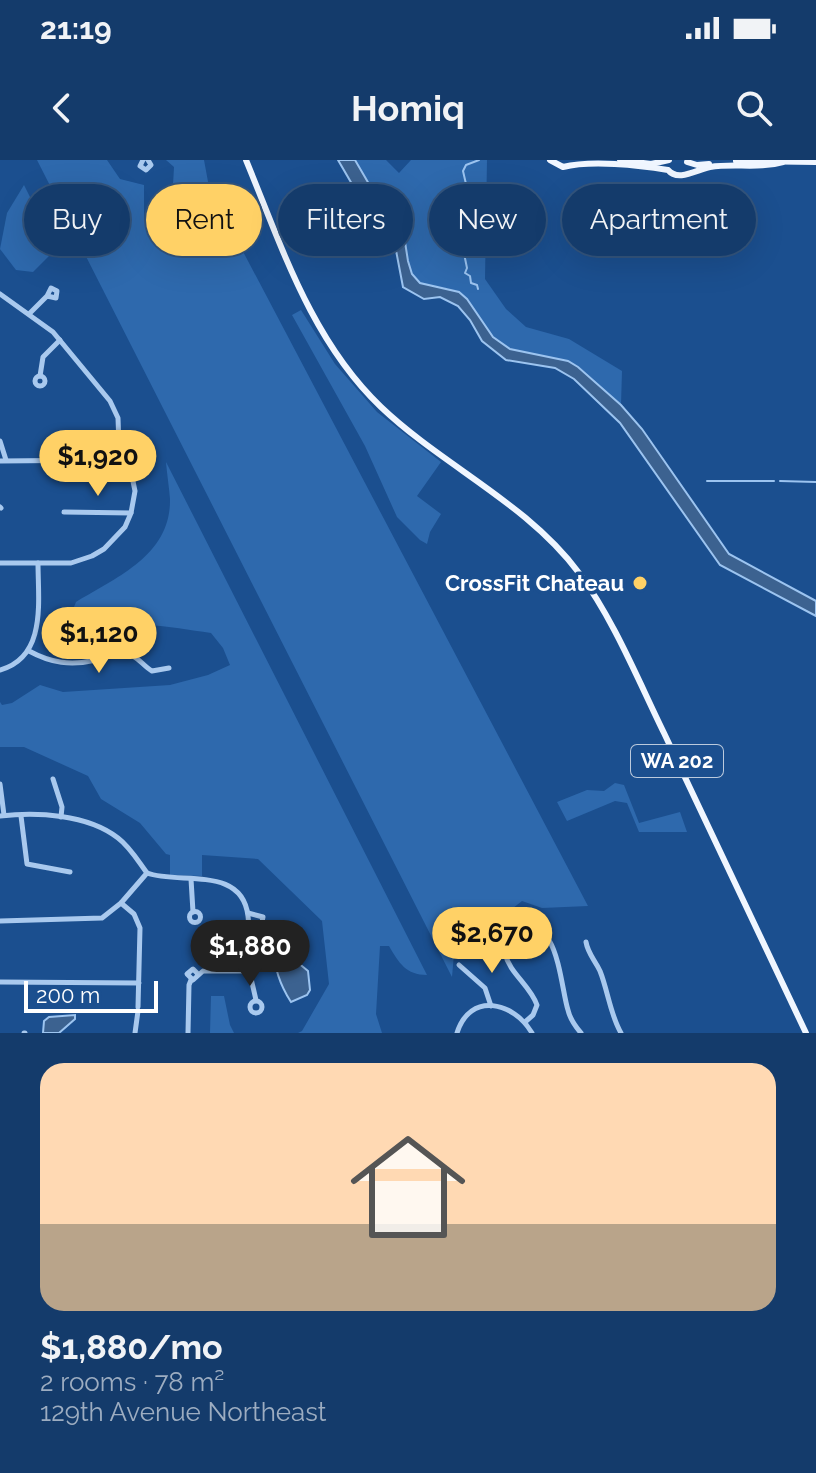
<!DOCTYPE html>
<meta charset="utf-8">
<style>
:root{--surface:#143b6b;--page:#214673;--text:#f1f3f6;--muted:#9dadc1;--line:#33557e;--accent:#ffd166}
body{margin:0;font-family:Raleway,sans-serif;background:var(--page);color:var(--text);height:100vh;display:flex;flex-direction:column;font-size:30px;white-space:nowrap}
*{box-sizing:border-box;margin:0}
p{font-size:26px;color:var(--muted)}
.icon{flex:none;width:44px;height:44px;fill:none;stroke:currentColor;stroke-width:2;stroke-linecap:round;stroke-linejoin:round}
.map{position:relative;height:873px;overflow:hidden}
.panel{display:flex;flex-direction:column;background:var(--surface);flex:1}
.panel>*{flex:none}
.top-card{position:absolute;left:24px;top:24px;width:768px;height:72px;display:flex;gap:16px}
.scale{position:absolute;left:24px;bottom:20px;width:134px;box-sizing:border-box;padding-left:8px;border:4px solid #fff;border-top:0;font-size:22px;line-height:28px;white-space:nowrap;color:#fff;-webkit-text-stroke:6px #1b4f8f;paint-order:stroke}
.price{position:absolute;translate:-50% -68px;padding:0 18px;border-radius:28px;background:var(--accent);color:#111;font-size:26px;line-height:52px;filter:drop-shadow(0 2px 4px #0008)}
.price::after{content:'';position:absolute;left:50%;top:48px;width:24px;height:18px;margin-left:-12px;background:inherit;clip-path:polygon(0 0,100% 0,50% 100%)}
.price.on{background:#222;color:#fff}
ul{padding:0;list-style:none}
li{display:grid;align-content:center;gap:16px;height:424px;padding:0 40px}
li span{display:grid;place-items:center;height:248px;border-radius:24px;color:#555}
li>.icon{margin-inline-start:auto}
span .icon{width:144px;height:144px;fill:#fffc;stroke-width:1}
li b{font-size:34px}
.pill{padding:0 28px;border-radius:36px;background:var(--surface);box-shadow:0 8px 32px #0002,0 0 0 2px var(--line);font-size:28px;line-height:72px}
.pill.on{background:var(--accent);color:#111}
.status{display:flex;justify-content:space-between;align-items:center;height:56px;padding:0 40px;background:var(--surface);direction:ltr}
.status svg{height:22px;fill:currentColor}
header{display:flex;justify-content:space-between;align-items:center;height:104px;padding:0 40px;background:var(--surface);font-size:36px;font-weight:700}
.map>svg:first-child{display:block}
.green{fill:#2e69ad}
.water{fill:#3c6290;stroke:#9cc4f0;stroke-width:2}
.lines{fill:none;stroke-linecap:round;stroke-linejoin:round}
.stream{stroke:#9cc4f0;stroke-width:2}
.minor{stroke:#a9c9ee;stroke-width:5}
.major{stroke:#f0f6ff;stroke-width:6}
.poi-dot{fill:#ffd166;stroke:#1b4f8f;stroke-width:3}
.labels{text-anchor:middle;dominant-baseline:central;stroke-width:7;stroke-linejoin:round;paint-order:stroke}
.shield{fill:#1b4f8f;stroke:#bbcadd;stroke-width:2}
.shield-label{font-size:20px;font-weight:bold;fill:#fff}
.poi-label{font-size:22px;font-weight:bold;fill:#fff;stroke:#1b4f8f;text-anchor:end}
</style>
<div class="status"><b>21:19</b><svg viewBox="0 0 49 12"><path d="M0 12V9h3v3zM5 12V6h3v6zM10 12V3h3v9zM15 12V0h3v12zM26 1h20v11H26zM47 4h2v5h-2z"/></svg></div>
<header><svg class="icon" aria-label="back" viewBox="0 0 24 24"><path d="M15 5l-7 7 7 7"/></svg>Homiq<svg class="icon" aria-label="search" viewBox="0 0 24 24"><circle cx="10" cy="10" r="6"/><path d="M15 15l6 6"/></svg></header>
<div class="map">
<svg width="816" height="873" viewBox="0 0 816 873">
<rect width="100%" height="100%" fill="#1b4f8f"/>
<g class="green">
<path d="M37 0H107L120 19 144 25V59L151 66 172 43 174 7 166 0H204L209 27 588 746 542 748 522 741 454 794 452 817Z"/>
<path d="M355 0H386L399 13 411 0H487L485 119 506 149 526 167 569 179 622 211 621 245 578 207 568 201 510 189 493 177 468 139 450 129 420 123 412 114 408 101 400 50 390 37 369 24Z"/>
<path d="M24 25 56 89 33 112 16 110 0 89 7 53Z"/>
<path d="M301 150 335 204 377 252 441 302 417 336 441 354 430 372 427 384 420 380 397 357 365 286 292 155Z"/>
<path d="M166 302 427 815C406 815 399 803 389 786H380L376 854 382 873H298L302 871 329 824 322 761 258 699 202 695V716L170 715V695L166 694 140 663 101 639 88 616 24 587H0V542L2 545 12 543 40 525 63 532 170 525 208 515 230 505 223 488 211 473C190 470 168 466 147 465 121 463 94 466 72 452L76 442C117 417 171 395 170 339 169 327 167 314 166 302Z"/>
<path d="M615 623 624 625 639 663 680 652 687 672H639L627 643 615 641 567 661 557 642 587 630 604 631Z"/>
<path d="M211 836H224L230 865 234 873H210Z"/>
</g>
<g class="water">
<path d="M338 0H355L369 24 390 37 400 50 408 101 412 114 420 123 459 132 467 139 493 177 510 189 568 201 578 207 621 245 642 269 729 394 816 441V456L720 405 620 263 574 219 555 208 506 200 482 181 470 160 458 146 440 137 424 139 403 127 390 59 381 46 352 24Z"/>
<path d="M274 789 285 792 308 811 310 830 307 835 291 842C280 825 274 809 274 789Z"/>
<path d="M75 855V859L59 873H43L44 861 49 857Z"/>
</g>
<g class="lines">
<g class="stream">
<path d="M478 129 477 125 471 123 470 116 465 113 467 108 460 74 469 37 463 11 466 5 479 0"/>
<path d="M707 321H774"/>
<path d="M780 321 816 322"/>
</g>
<g class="minor">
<path d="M143 0 140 6 146 10 151 5 148 0"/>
<path d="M0 134 53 172 110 241 118 258 119 285 122 297 130 307 135 331 131 353 125 367 104 389 92 396 71 403H0"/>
<path d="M30 153 47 136 56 138 57 131 51 128 47 136"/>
<circle cx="40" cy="221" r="5"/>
<path d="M40 216 43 197 60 180"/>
<path d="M60 278V300"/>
<path d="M0 281 6 300"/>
<path d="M0 301 109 300 122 297"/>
<path d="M0 347 1 348"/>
<path d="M64 352 131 353"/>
<path d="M29 491C51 503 71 506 96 500 107 498 114 490 126 493 137 495 143 506 152 511L169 508"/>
<path d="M0 510C47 497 38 441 38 403"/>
<path d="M53 619 62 647 61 657"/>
<path d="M0 624 4 655"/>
<path d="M0 656C37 652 87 654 118 678 130 687 138 701 147 713"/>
<path d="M21 656 27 704 70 712"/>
<path d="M147 713C180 725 242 705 248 756 250 772 247 790 249 806L245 811 250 814 253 809 249 806"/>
<path d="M191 719 193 752"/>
<path d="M121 743 134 754 140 768 138 847"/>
<circle cx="195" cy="757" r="5.5"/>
<path d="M248 753 263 757 262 762 248 765"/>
<path d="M0 761 102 758 121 743 147 713"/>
<path d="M586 782C588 794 595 800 600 811 608 831 610 854 621 873"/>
<path d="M459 805 485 828 491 846"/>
<path d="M198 814 193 809 187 814 193 820 203 811H245"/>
<path d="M250 814 256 840"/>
<path d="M0 822 139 823"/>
<circle cx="256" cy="847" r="6"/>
<path d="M525 862 533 855 537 845C530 825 509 813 505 793L511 775C558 742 560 826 568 850 570 859 575 866 581 873"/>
<path d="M24 873H25"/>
<path d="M135 873 138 851"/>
<path d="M188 873 189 825 191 820"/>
<path d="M457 873C470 831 514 842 532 873"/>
</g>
<g class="major">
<path d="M246 0C282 87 311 180 381 247 443 306 527 343 579 413 613 458 639 522 664 573 712 673 759 773 806 873"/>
<path d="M550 0 563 7C591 0 638 5 668 10 678 22 696 10 710 7 734 3 759 9 783 2"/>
<path d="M620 0 651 4 669 0"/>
<path d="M736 1 816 2"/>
<path d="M687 2 697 5 709 4"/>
</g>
</g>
<circle class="poi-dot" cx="640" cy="423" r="8"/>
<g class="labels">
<rect class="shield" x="631" y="585" width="92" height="32" rx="6"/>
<g class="shield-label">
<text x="677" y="601">WA 202</text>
</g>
<g class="poi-label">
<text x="624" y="423">CrossFit Chateau</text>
</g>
</g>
</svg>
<div class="scale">200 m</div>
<b class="price" style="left:98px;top:338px">$1,920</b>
<b class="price" style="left:99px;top:515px">$1,120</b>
<b class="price" style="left:492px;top:815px">$2,670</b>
<b class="price on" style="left:250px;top:828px">$1,880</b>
<div class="top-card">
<a class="pill">Buy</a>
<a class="pill on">Rent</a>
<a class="pill">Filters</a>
<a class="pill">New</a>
<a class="pill">Apartment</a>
</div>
</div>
<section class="panel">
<ul>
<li><span style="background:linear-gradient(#ffd9b3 65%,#b9a48a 0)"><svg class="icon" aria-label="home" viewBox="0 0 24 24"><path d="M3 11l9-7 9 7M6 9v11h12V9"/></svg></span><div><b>$1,880/mo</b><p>2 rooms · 78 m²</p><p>129th Avenue Northeast</p></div></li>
</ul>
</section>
